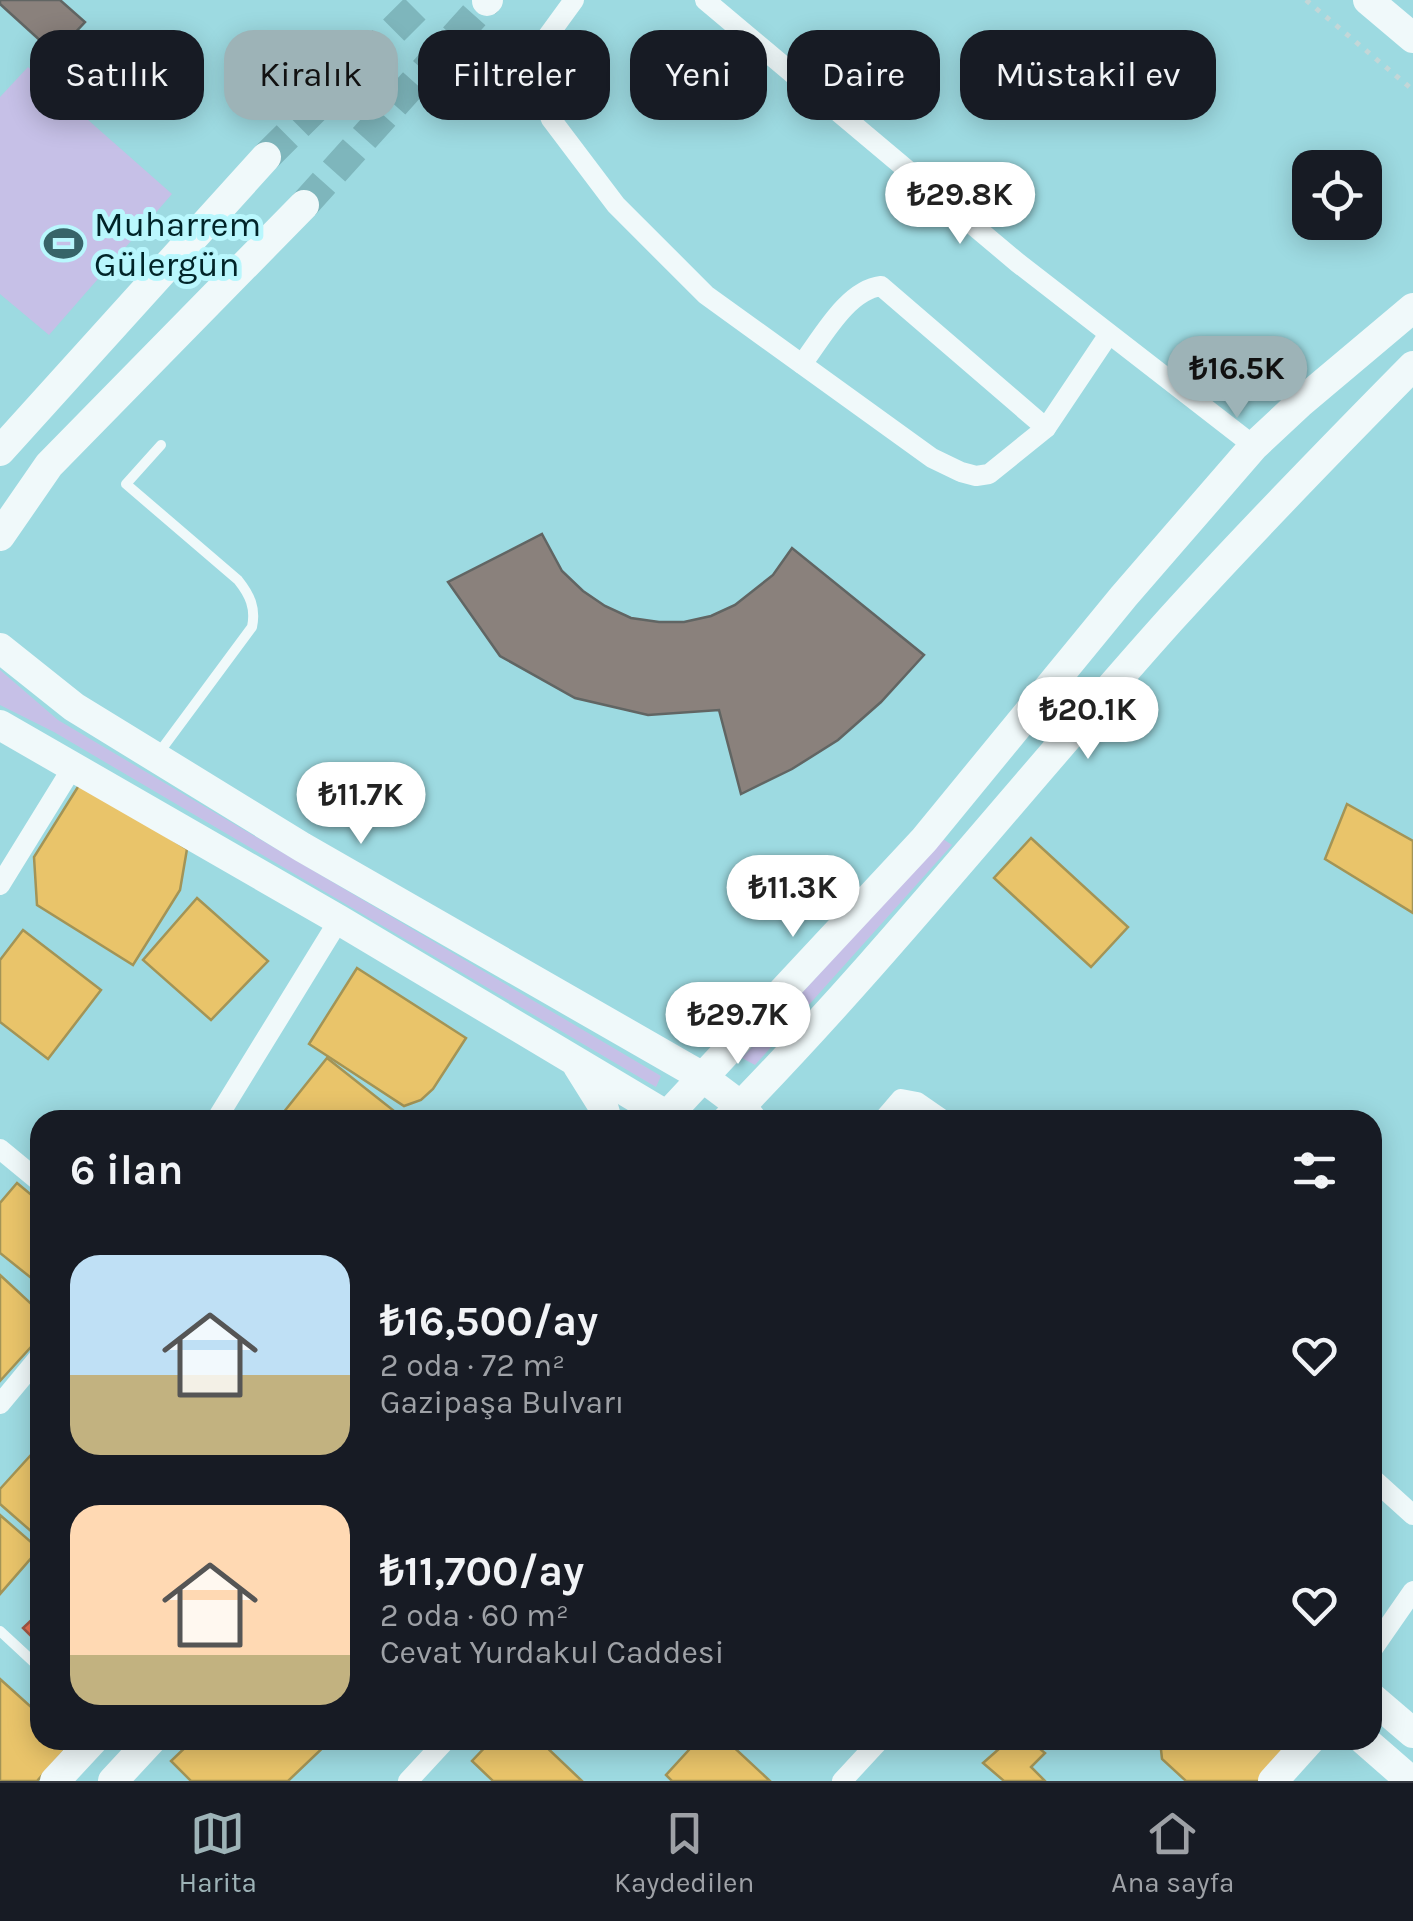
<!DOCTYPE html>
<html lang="tr">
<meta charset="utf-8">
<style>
:root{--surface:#171b24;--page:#20242c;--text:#f1f3f6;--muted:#9ea1a6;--line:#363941;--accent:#9db3b7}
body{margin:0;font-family:Karla,sans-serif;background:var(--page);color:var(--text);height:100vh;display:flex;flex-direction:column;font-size:38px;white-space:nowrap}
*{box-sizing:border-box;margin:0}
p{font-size:32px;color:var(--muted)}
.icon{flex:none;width:55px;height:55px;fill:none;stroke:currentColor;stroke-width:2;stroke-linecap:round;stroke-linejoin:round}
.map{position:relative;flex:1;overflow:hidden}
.details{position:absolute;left:30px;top:1110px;width:1352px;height:640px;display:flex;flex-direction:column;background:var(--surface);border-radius:30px;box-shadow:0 5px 25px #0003}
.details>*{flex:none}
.hud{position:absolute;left:30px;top:30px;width:1355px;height:90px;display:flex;gap:20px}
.controls{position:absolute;left:1292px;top:150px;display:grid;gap:20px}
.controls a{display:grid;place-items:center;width:90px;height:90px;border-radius:20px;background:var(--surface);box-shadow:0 5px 25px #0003;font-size:50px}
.price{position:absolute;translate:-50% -85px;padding:0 22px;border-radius:35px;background:#fff;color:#222;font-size:32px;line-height:65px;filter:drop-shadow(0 2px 5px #0008)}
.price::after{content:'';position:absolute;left:50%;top:60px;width:30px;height:22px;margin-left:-15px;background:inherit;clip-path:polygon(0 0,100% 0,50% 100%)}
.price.current{background:var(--accent);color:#111}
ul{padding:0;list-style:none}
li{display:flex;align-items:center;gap:30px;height:250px;padding:0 40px}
li span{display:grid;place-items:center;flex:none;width:280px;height:200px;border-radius:30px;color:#555}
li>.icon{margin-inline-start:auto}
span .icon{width:120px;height:120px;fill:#fffc;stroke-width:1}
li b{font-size:42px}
h2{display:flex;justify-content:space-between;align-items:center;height:120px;padding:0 40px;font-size:42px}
.tag{padding:0 35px;border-radius:30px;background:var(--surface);box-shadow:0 5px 25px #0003;font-size:35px;line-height:90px}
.tag.current{background:var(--accent);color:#111}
.tab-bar{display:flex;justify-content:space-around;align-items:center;height:140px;border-top:2px solid var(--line);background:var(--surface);font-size:28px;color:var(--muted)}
.tab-bar a{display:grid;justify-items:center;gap:5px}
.tab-bar .current{color:var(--accent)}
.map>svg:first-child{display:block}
.green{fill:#c6c0e7}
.homes{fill:#e9c46a;stroke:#a39456;stroke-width:2.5}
.shops{fill:#e76f51;stroke:#a25845;stroke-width:2.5}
.industry{fill:#8a817c;stroke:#616563;stroke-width:2.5}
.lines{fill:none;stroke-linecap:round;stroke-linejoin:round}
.secondary-tunnel{stroke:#7eb6bc;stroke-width:30;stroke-dasharray:30 15;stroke-linecap:butt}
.path{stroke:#c3d7d8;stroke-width:5;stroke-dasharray:5 8;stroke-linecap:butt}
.lane{stroke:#f0f9fa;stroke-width:10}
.street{stroke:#f0f9fa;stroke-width:20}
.secondary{stroke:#f0f9fa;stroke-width:30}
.labels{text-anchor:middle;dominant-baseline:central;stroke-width:10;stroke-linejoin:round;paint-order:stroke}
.poi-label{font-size:35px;fill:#002428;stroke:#b9f7fd;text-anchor:start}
</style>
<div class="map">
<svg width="1413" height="1781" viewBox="0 0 1413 1781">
<rect width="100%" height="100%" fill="#9ddae1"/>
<g class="green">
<path d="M28 67 172 194 49 335 0 294V97Z"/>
<path d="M0 670 58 720 661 1076 656 1087 54 732 0 705Z"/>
<path d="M943 839 952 845 755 1065 742 1058Z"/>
</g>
<g class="homes">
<path d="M81 782 187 849 180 890 133 965 37 905 34 857Z"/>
<path d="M1347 804 1413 841V913L1325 859Z"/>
<path d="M1031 838 1128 927 1091 967 994 878Z"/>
<path d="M197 898 268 961 211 1020 143 960Z"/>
<path d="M23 930 101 990 48 1059 0 1022V960Z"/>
<path d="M357 968 466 1038 433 1089 421 1100 404 1106 309 1044Z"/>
<path d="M327 1058 403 1118 402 1120 279 1118Z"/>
<path d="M17 1183 40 1202V1285L0 1253V1203Z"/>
<path d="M0 1275 40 1312V1337L0 1381Z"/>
<path d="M40 1445V1539L0 1504V1489Z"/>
<path d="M0 1515 39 1549 0 1594Z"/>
<path d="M0 1679 40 1715V1740H68L71 1743 37 1781H0Z"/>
<path d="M193 1740H331L288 1781H191L171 1761Z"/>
<path d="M492 1740H539L582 1781H493L472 1761Z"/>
<path d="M698 1740H726L770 1781H672L666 1775Z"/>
<path d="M1009 1740H1029L1045 1753 1031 1767 1045 1781H1004L983 1763Z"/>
<path d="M1160 1740H1282L1291 1748 1262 1781H1186L1162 1759Z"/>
</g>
<path class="shops" d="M40 1612V1645L23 1628Z"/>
<g class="industry">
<path d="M0 0H60L85 22 55 54 0 4Z"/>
<path d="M542 534 562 571 583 591 605 606 631 618 659 622H684L711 616 735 605 773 575 792 548 924 655 881 702 838 740 792 769 741 794 719 710 648 715 575 698 500 656 448 582Z"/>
</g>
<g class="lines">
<g class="secondary-tunnel">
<path d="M266 157 424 0"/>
<path d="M304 205 487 1"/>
</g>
<path class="path" d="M1306 0 1413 90"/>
<g class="lane">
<path d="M158 754 252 627C256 608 250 595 238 580L126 484 161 445"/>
<path d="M0 1631 40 1668"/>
</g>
<g class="street">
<path d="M574 0 534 55V77L551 119 616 205 706 295 932 458 961 472 976 476 989 474 1046 428 1109 334"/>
<path d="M705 0 1018 263 1254 446"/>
<path d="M802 364C822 338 847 290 881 286L1046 428"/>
<path d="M0 885 74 765"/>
<path d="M216 1120 339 920"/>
<path d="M883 1120 901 1099 917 1102 943 1120"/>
<path d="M0 1149 40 1182"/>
<path d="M0 1404 40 1356"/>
<path d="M1372 1478 1413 1515"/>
<path d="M1372 1650 1413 1591"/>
<path d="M408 1781 446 1740"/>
<path d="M842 1781 880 1740"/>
</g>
<g class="secondary">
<path d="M1368 0 1413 38"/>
<path d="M487 1 488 0"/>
<path d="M0 451 266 157"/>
<path d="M0 536 49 465 304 205"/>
<path d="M0 648 74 707 302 847 701 1076 741 1106 752 1120"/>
<path d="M0 725 339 920 674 1120"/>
<path d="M578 1066 603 1106 607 1120"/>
<path d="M663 1120 924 840 1124 596 1254 446 1300 403 1413 308"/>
<path d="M727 1120C884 960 1022 785 1171 619 1250 532 1331 449 1413 366"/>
<path d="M1372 1698 1413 1733"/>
<path d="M1364 1740 1411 1781"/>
<path d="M55 1781 93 1740"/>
<path d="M113 1781 151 1740"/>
<path d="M1273 1781 1310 1740"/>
</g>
</g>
<defs>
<symbol id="stadium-bare" viewBox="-9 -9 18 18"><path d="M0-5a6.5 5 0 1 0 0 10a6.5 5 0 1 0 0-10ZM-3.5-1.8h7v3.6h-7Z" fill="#376469" stroke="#b9f7fd" stroke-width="2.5" paint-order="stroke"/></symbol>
</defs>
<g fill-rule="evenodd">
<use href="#stadium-bare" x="36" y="216" width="55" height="55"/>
</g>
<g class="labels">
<g class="poi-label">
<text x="94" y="224">Muharrem<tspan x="94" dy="40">Gülergün</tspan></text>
</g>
</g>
</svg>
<div class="controls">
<a><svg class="icon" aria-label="locate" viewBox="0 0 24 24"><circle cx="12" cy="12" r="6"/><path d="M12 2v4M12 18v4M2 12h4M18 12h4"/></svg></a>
</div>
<b class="price" style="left:960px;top:247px">₺29.8K</b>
<b class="price current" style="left:1237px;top:421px">₺16.5K</b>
<b class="price" style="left:1088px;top:762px">₺20.1K</b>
<b class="price" style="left:361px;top:847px">₺11.7K</b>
<b class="price" style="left:793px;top:940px">₺11.3K</b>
<b class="price" style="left:738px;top:1067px">₺29.7K</b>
<div class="hud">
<a class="tag">Satılık</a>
<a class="tag current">Kiralık</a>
<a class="tag">Filtreler</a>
<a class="tag">Yeni</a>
<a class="tag">Daire</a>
<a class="tag">Müstakil ev</a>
</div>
<section class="details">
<h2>6 ilan<svg class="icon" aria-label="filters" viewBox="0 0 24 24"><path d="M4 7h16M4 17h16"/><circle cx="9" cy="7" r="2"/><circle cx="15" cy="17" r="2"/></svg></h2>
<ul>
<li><span style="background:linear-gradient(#bfe0f5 60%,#c2b280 0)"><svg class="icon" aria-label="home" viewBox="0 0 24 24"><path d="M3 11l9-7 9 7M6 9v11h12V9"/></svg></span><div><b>₺16,500/ay</b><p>2 oda · 72 m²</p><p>Gazipaşa Bulvarı</p></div><svg class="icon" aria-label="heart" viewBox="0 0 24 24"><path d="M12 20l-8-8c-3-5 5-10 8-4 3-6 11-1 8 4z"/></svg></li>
<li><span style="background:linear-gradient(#ffd9b3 75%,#c2b280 0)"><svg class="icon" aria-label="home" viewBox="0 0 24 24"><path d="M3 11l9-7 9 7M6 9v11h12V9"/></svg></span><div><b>₺11,700/ay</b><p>2 oda · 60 m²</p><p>Cevat Yurdakul Caddesi</p></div><svg class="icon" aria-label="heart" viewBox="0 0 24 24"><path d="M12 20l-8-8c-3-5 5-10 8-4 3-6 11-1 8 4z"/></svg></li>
</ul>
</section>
</div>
<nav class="tab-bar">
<a class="current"><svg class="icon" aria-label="map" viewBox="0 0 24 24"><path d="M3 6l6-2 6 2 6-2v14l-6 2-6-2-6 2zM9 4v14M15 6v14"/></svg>Harita</a>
<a><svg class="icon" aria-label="saved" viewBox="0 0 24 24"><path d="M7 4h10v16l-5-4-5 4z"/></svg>Kaydedilen</a>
<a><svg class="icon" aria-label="home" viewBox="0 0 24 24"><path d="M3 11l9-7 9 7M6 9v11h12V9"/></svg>Ana sayfa</a>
</nav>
